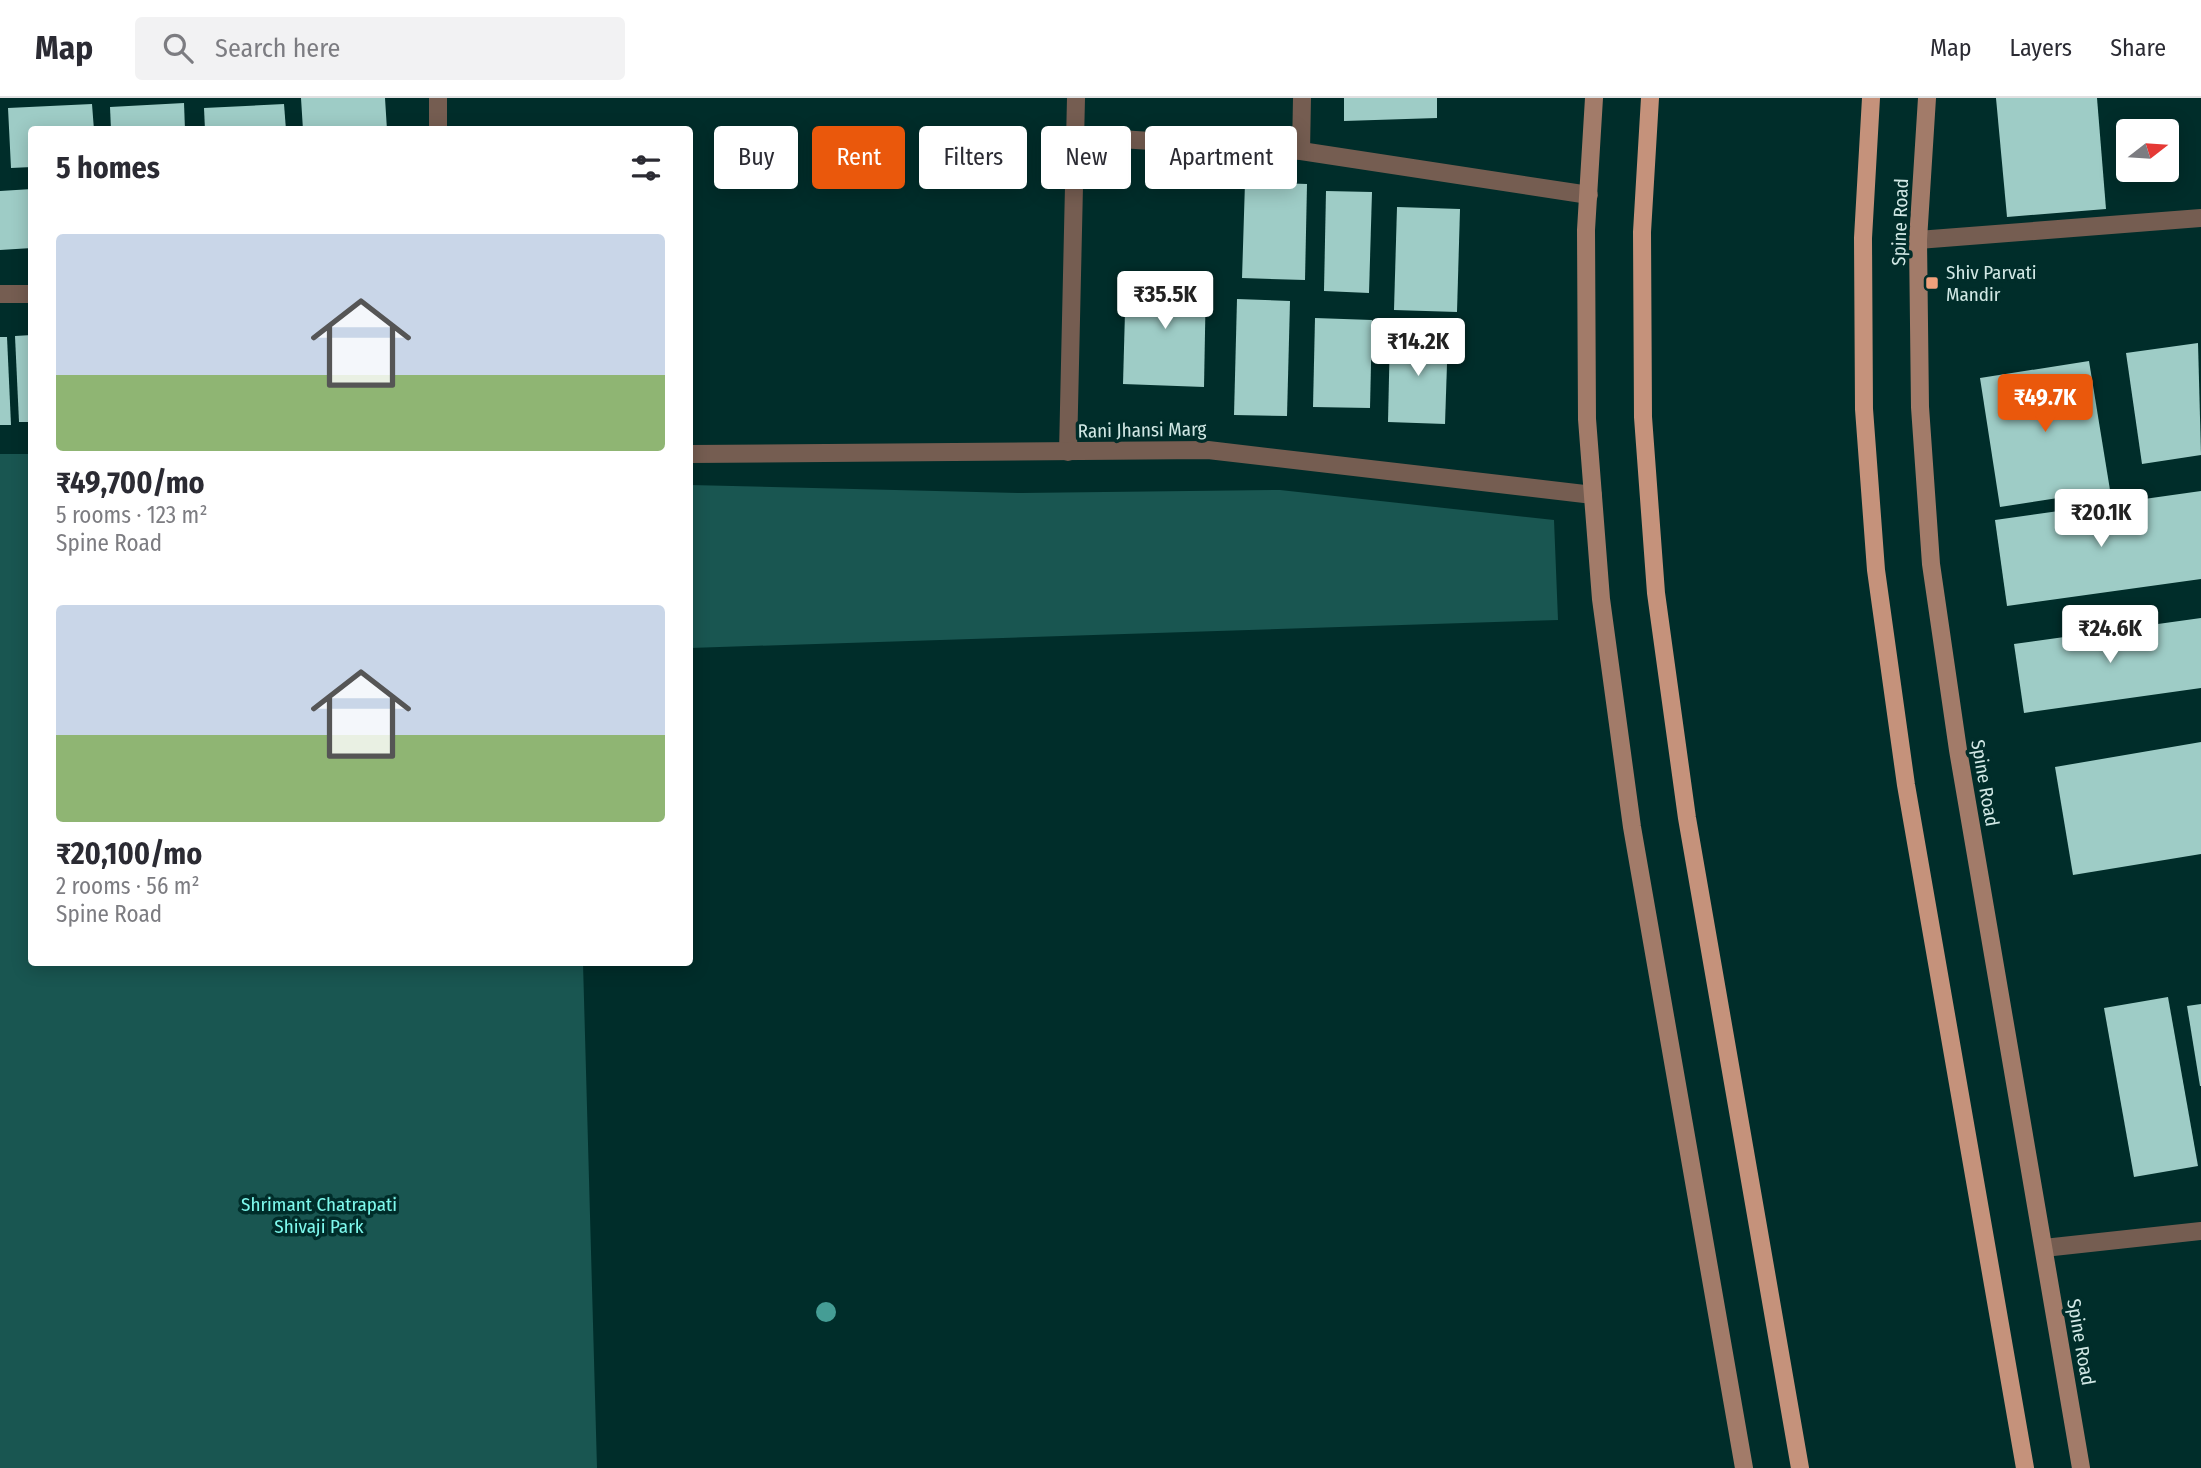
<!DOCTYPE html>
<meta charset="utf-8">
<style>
:root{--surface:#fff;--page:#f2f2f3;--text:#2b2b33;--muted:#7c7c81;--line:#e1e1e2;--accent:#ea580c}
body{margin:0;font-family:"Fira Sans Condensed",sans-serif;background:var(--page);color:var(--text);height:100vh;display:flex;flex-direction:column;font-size:26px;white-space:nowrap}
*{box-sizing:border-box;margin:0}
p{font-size:23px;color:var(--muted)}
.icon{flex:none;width:38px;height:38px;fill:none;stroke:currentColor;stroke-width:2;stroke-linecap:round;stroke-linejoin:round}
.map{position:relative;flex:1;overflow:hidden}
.side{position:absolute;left:28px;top:28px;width:665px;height:840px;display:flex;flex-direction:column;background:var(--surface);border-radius:7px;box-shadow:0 4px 18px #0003}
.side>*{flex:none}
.guide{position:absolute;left:714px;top:28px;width:665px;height:63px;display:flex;gap:14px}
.needle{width:46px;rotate:73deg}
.fabs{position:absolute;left:2116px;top:21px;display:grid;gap:14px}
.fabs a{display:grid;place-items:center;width:63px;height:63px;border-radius:7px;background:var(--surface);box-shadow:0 4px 18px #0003;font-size:35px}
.price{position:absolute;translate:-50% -60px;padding:0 16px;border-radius:7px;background:#fff;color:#222;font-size:23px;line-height:46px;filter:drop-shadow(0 2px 4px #0008)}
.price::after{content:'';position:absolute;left:50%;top:42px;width:21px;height:16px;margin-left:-10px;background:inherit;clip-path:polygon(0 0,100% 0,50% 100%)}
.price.on{background:var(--accent);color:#fff}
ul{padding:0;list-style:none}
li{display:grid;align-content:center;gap:14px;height:371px;padding:0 28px}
li span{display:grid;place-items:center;height:217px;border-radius:7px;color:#555}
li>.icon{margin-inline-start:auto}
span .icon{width:126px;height:126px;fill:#fffc;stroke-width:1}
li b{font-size:30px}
h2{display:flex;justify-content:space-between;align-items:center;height:84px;padding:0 28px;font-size:30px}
.tag{padding:0 24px;border-radius:7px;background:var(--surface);box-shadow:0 4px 18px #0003;font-size:24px;line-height:63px}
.tag.on{background:var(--accent);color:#fff}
header{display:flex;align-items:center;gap:42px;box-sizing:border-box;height:98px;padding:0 35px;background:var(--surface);border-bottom:2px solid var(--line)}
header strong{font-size:33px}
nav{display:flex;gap:38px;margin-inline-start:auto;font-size:24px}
.search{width:490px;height:63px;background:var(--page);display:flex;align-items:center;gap:18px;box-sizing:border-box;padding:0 24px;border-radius:7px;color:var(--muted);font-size:26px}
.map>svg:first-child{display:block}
.green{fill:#195651}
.building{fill:#9eccc6}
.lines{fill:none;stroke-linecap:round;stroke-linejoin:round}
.street{stroke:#755d51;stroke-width:18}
.secondary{stroke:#a27b69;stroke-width:18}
.primary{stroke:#c5927b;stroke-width:18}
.tree{fill:#459d95}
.poi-dot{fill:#f1a17c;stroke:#002d2a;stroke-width:2.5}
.labels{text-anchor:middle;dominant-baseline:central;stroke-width:7;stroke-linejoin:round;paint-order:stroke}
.street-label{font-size:19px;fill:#d1e8e5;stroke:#002d2a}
.poi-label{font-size:19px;fill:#d1e8e5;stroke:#002d2a;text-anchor:start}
.park-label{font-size:19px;fill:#7ef9ed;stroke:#002d2a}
</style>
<header>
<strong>Map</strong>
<div class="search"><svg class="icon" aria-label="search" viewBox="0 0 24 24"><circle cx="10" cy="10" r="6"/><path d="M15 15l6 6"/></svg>Search here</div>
<nav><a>Map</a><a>Layers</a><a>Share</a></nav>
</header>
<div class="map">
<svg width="2201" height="1370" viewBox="0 0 2201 1370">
<rect width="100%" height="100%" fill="#002d2a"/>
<g class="green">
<path d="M0 356H31L32 864 583 865 597 1370H0Z"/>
<path d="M690 387 1021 395 1280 392 1554 422 1558 522 690 550Z"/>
</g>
<g class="building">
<path d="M301 0H385L387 32H303Z"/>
<path d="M1344 0H1437V20L1344 23Z"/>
<path d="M1996 0H2097L2106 111 2007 119Z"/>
<path d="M184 5 185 32H111L110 9Z"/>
<path d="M92 6 94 32H32V69L11 70 8 10Z"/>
<path d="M284 6 286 32H205L204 10Z"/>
<path d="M1245 84 1307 86 1305 182 1242 180Z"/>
<path d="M32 91V150L0 152V93Z"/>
<path d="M1326 93 1372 94 1369 195 1324 193Z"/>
<path d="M1397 109 1460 111 1457 214 1394 212Z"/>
<path d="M1126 178 1206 180 1204 289 1123 286Z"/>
<path d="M1237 201 1290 203 1287 318 1234 317Z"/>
<path d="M1315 220 1372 222 1370 310 1313 309Z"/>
<path d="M1390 235 1448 236 1445 326 1388 324Z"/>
<path d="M32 237V324H19L15 238Z"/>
<path d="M0 239H7L11 327H0Z"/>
<path d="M2198 245 2201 357 2142 366 2126 255Z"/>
<path d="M2089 263 2110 392 2000 409 1980 280Z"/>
<path d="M2201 393V481L2007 508 1995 422Z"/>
<path d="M2201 520V590L2024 615 2014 546Z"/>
<path d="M2201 644V756L2073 777 2055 669Z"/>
<path d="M2168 899 2198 1068 2134 1079 2104 910Z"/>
<path d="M2201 906V988H2200L2187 908Z"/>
</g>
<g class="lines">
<g class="street">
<path d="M438 0V32"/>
<path d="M1075 38 1301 53 1589 97"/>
<path d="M1301 53 1302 0"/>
<path d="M1918 142 2201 120"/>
<path d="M0 196H32"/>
<path d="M1068 354 1076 0"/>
<path d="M690 356 1208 352 1593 397"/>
<path d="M2044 1150 2201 1133"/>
</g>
<g class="secondary">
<path d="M1594 0 1586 132 1587 321 1601 501 1632 729 1744 1370"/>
<path d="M1927 0 1918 142 1920 309 1931 466 1958 652 2081 1370"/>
</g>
<g class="primary">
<path d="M1650 0 1642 134 1643 319 1656 495 1687 720 1800 1370"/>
<path d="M1871 0 1863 140 1864 311 1876 472 1906 687 2025 1370"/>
</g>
</g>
<circle class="tree" cx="826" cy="1214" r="10"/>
<rect class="poi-dot" x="1925" y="178" width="14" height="14" rx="3.5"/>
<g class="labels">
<g class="street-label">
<text transform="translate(1900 124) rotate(-88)">Spine Road</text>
<text transform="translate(1142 332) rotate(-1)">Rani Jhansi Marg</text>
<text transform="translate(1985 685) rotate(80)">Spine Road</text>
<text transform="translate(2081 1244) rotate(80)">Spine Road</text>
</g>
<g class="poi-label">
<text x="1946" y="174">Shiv Parvati<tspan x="1946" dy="22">Mandir</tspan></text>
</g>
<g class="park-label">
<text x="319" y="1106">Shrimant Chatrapati<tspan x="319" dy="22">Shivaji Park</tspan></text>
</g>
</g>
</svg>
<div class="fabs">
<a><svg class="needle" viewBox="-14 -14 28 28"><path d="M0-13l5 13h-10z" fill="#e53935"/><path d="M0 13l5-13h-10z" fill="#7c7c81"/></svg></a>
</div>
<b class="price" style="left:1165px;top:233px">₹35.5K</b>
<b class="price" style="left:1418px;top:280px">₹14.2K</b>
<b class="price on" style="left:2045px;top:336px">₹49.7K</b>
<b class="price" style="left:2101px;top:451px">₹20.1K</b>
<b class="price" style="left:2110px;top:567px">₹24.6K</b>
<div class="guide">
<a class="tag">Buy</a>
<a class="tag on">Rent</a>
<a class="tag">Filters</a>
<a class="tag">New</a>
<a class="tag">Apartment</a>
</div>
<section class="side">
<h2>5 homes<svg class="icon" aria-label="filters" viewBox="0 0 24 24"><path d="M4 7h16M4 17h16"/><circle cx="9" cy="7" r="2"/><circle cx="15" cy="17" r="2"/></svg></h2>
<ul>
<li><span style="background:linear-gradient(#c9d6e8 65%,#8fb573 0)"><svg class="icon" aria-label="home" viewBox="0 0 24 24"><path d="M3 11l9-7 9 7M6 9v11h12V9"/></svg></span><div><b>₹49,700/mo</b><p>5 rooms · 123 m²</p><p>Spine Road</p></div></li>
<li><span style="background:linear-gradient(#c9d6e8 60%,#8fb573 0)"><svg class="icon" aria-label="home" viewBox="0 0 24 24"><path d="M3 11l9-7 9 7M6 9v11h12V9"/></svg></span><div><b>₹20,100/mo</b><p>2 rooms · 56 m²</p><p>Spine Road</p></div></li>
</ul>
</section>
</div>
